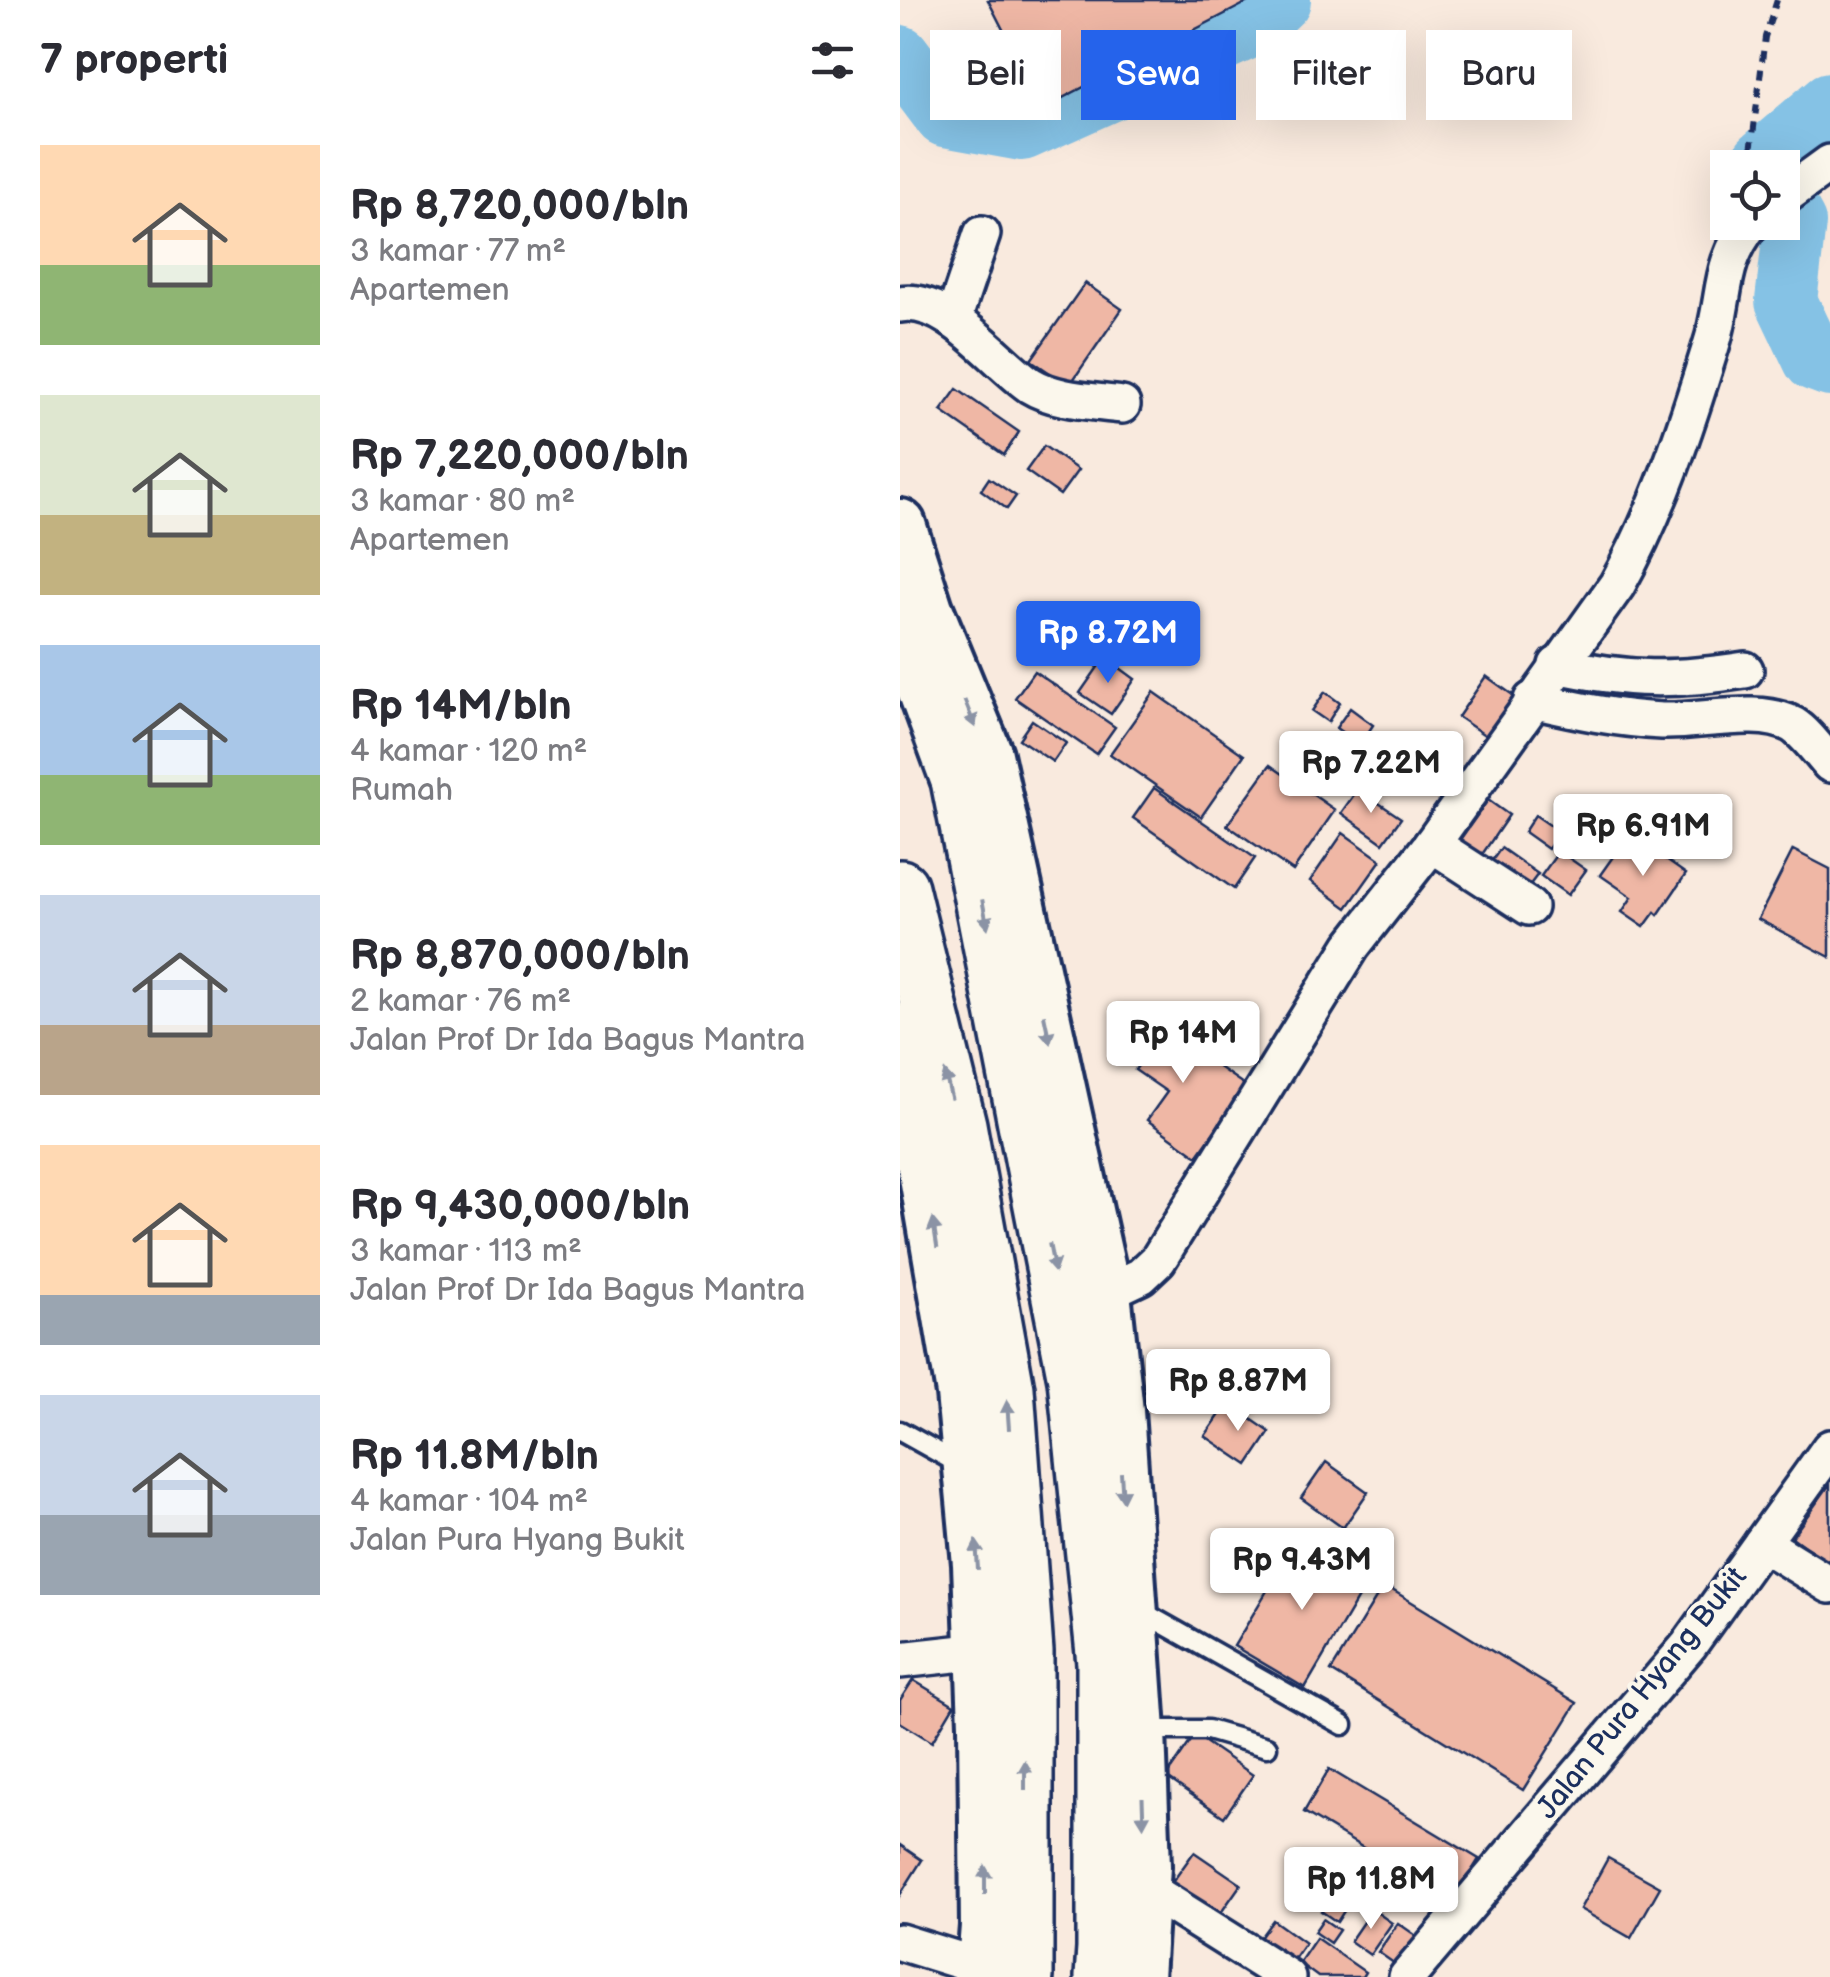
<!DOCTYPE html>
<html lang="id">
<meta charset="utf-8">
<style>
:root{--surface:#fff;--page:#f7f7f7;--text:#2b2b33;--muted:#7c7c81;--accent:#2563eb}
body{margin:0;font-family:"Balsamiq Sans",sans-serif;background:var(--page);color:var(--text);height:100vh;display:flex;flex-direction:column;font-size:38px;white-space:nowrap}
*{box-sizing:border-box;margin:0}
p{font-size:32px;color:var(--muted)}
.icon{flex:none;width:55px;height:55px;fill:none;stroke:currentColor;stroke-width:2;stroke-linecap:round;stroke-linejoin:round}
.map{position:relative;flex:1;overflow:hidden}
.sheet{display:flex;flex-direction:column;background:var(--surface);width:900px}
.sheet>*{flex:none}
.guide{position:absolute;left:30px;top:30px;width:750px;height:90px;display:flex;gap:20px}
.fabs{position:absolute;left:810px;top:150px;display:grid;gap:20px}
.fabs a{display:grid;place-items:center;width:90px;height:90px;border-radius:0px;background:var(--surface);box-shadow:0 10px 40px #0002;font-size:50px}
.price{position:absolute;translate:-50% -85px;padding:0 22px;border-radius:10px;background:#fff;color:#222;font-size:32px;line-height:65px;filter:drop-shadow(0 2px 5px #0008)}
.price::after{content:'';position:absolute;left:50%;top:60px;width:30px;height:22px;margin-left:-15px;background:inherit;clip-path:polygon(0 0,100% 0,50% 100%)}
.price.current{background:var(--accent);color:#fff}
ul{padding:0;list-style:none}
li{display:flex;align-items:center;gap:30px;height:250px;padding:0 40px}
li span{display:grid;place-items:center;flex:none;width:280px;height:200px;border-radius:0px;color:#555}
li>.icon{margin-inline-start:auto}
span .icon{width:120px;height:120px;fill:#fffc;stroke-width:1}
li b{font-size:42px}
h2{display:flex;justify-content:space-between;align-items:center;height:120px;padding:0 40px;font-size:42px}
.tag{padding:0 35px;border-radius:0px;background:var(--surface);box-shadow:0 10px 40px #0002;font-size:35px;line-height:90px}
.tag.current{background:var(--accent);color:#fff}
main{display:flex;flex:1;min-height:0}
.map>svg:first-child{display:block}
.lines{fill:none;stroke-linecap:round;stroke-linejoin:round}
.river{stroke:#85c2e5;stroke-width:62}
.building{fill:#efb7a5;stroke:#1b2f5e;stroke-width:2.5}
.lane-casing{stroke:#1b2f5e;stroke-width:25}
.street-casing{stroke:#1b2f5e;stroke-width:42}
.secondary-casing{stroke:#1b2f5e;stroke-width:58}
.highway-casing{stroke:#1b2f5e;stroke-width:62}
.path{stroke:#1b2f5e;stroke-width:6;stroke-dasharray:10 8;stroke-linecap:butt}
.lane{stroke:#fbf7ec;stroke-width:18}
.street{stroke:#fbf7ec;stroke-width:35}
.secondary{stroke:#fbf7ec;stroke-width:50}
.highway{stroke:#fbf7ec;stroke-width:55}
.oneway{fill:#8b93a5}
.labels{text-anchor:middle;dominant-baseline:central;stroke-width:8;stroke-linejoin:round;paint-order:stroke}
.street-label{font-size:30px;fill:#1b2f5e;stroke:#fbf7ec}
</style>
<main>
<section class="sheet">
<h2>7 properti<svg class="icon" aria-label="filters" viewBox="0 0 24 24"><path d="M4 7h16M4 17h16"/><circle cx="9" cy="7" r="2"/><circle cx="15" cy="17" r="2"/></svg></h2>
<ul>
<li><span style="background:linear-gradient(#ffd9b3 60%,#8fb573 0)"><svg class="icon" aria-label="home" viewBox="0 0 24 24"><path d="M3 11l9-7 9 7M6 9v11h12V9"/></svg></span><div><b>Rp 8,720,000/bln</b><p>3 kamar · 77 m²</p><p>Apartemen</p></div></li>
<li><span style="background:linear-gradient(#dfe7d0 60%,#c2b280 0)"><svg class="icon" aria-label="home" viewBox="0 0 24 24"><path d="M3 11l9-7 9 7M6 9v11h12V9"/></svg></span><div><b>Rp 7,220,000/bln</b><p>3 kamar · 80 m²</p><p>Apartemen</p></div></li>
<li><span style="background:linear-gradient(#a9c7e8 65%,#8fb573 0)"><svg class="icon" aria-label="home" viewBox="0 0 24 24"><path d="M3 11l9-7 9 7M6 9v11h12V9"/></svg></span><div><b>Rp 14M/bln</b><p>4 kamar · 120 m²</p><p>Rumah</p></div></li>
<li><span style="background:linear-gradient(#c9d6e8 65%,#b9a48a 0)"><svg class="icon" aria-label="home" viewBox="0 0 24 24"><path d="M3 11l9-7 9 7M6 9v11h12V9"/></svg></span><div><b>Rp 8,870,000/bln</b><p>2 kamar · 76 m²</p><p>Jalan Prof Dr Ida Bagus Mantra</p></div></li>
<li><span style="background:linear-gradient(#ffd9b3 75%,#9aa5b1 0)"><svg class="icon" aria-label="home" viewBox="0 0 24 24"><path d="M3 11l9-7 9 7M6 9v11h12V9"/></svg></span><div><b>Rp 9,430,000/bln</b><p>3 kamar · 113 m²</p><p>Jalan Prof Dr Ida Bagus Mantra</p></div></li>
<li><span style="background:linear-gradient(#c9d6e8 60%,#9aa5b1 0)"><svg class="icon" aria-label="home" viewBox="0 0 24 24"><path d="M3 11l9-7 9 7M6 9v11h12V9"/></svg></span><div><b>Rp 11.8M/bln</b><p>4 kamar · 104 m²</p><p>Jalan Pura Hyang Bukit</p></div></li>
</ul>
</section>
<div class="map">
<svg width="930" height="1977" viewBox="0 0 930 1977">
<rect width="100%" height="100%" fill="#f9eade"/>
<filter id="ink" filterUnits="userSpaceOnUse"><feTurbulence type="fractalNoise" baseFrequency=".01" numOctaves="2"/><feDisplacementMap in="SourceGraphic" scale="20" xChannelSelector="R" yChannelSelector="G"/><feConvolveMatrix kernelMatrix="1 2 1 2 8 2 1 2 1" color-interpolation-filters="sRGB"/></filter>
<g filter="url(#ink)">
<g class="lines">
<g class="river">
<path d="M0 56 45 116 122 130 353 26 380 0"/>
<path d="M866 168 863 160 930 103"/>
<path d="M882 199 895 223 886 301 914 360 930 366"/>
</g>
</g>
<g class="building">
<path d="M88 0H352L143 108Z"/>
<path d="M185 283 222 309 169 386 131 360Z"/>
<path d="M57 389 119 432 104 455 41 411Z"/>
<path d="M144 446 178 470 160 495 126 471Z"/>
<path d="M89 478 116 496 107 509 81 490Z"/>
<path d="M205 657 235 679 211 714 180 693Z"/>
<path d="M134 671 215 727 196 754 115 698Z"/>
<path d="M586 676 617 698 589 738 558 717Z"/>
<path d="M254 692 344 755 301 817 210 754Z"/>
<path d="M425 692 440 703 428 722 412 711Z"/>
<path d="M450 708 473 725 460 745 436 728Z"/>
<path d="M132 720 166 743 153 762 119 739Z"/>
<path d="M370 765 435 810 393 871 327 825Z"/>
<path d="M254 788 355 858 334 889 233 818Z"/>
<path d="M458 789 501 818 483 843 441 813Z"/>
<path d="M588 800 609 815 581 856 559 841Z"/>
<path d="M635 815 660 832 648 849 624 832Z"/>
<path d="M443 833 481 860 447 908 410 881Z"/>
<path d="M729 834 786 874 758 915 755 912 744 927 722 912 732 897 700 875Z"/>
<path d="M601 848 638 874 623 894 586 869Z"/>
<path d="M893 850 930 869V957L858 919Z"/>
<path d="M659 851 686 870 668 895 641 876Z"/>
<path d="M242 1014 346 1086 297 1156 247 1120 267 1092 235 1070 245 1056 223 1041Z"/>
<path d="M328 1403 370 1432 348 1465 305 1436Z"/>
<path d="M426 1462 468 1492 443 1528 401 1498Z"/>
<path d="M930 1484V1565L892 1537Z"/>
<path d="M399 1537 469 1579 405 1688 334 1646Z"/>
<path d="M484 1585 677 1703 623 1790 431 1671Z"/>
<path d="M13 1680 54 1705 32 1742 0 1722V1700Z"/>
<path d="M295 1735 353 1775 324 1817 266 1777Z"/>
<path d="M429 1769 579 1859 553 1902 404 1812Z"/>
<path d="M0 1845 22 1860 0 1895Z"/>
<path d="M294 1852 341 1884 318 1917 271 1884Z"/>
<path d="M708 1858 760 1887 731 1938 680 1909Z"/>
<path d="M431 1897 446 1908 437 1922 421 1911Z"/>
<path d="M472 1909 492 1923 470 1955 450 1941Z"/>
<path d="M423 1919 439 1930 430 1943 414 1932Z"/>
<path d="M373 1920 405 1943 390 1965 357 1942Z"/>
<path d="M498 1923 518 1937 498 1966 478 1952Z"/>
<path d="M416 1938 465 1972 462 1977H418L399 1963Z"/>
</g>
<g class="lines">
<defs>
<g id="lane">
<path d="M0 1431 61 1465"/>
<path d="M239 1610 443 1725"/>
<path d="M245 1730H308L367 1747"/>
</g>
<g id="street">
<path d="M882 198 930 163"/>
<path d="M0 304C47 296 95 361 130 385 156 401 193 401 222 405"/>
<path d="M53 320 82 234"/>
<path d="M657 665C728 681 774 681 845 670"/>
<path d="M632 700C675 710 718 719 762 721 799 723 859 706 893 725 907 734 919 752 930 764"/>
<path d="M532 844 629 907"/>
<path d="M205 1293 241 1276 258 1260 452 946 532 844 717 585C759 510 786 427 811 346 827 298 817 265 852 222"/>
<path d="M862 1543 930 1585"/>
<path d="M0 1660 82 1651"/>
<path d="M244 1887 387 1977"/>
<path d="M0 1942 58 1960 105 1967"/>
<path d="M507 1977 789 1645 930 1448"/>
</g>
<g id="secondary">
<path d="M0 525 27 609 87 755 205 1293 218 1411 240 1731 245 1866 238 1977"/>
<path d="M0 1030 62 1393 78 1564 84 1725 86 1926 82 1977"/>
</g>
<g id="highway">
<path d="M0 619 59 780 176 1379 205 1663V1949L203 1977"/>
<path d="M0 888 58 1125 106 1389 125 1652V1977"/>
</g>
</defs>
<use href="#lane" class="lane-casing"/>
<use href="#street" class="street-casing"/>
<use href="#secondary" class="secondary-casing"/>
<use href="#highway" class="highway-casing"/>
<path class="path" d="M849 168 865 37 877 0"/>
<use href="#lane" class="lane"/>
<use href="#street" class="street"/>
<use href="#secondary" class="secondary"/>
<use href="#highway" class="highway"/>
</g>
<defs><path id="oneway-solid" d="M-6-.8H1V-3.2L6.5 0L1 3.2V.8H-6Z" transform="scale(2.5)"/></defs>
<g class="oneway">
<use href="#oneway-solid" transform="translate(70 714) rotate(68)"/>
<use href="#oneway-solid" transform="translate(85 914) rotate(79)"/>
<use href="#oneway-solid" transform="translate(147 1029) rotate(78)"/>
<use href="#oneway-solid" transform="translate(48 1085) rotate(-104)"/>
<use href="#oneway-solid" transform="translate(35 1233) rotate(-99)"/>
<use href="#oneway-solid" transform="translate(152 1258) rotate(79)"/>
<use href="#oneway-solid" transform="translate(108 1415) rotate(-94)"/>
<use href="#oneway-solid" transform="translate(222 1487) rotate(86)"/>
<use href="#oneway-solid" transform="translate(77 1555) rotate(-94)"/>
<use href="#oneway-solid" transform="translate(125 1775) rotate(-90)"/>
<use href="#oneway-solid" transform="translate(243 1812) rotate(88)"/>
<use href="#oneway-solid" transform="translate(85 1880) rotate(-90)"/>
</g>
</g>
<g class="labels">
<g class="street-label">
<text transform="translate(742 1693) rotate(-51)">Jalan Pura Hyang Bukit</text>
</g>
</g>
</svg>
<div class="fabs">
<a><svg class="icon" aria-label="locate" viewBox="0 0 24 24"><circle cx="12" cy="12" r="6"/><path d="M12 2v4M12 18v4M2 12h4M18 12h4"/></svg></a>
</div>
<b class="price current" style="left:208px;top:686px">Rp 8.72M</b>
<b class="price" style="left:471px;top:816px">Rp 7.22M</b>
<b class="price" style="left:743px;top:879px">Rp 6.91M</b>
<b class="price" style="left:283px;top:1086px">Rp 14M</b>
<b class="price" style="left:338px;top:1434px">Rp 8.87M</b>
<b class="price" style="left:402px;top:1613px">Rp 9.43M</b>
<b class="price" style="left:471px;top:1932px">Rp 11.8M</b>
<div class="guide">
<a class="tag">Beli</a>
<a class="tag current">Sewa</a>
<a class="tag">Filter</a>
<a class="tag">Baru</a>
</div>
</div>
</main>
